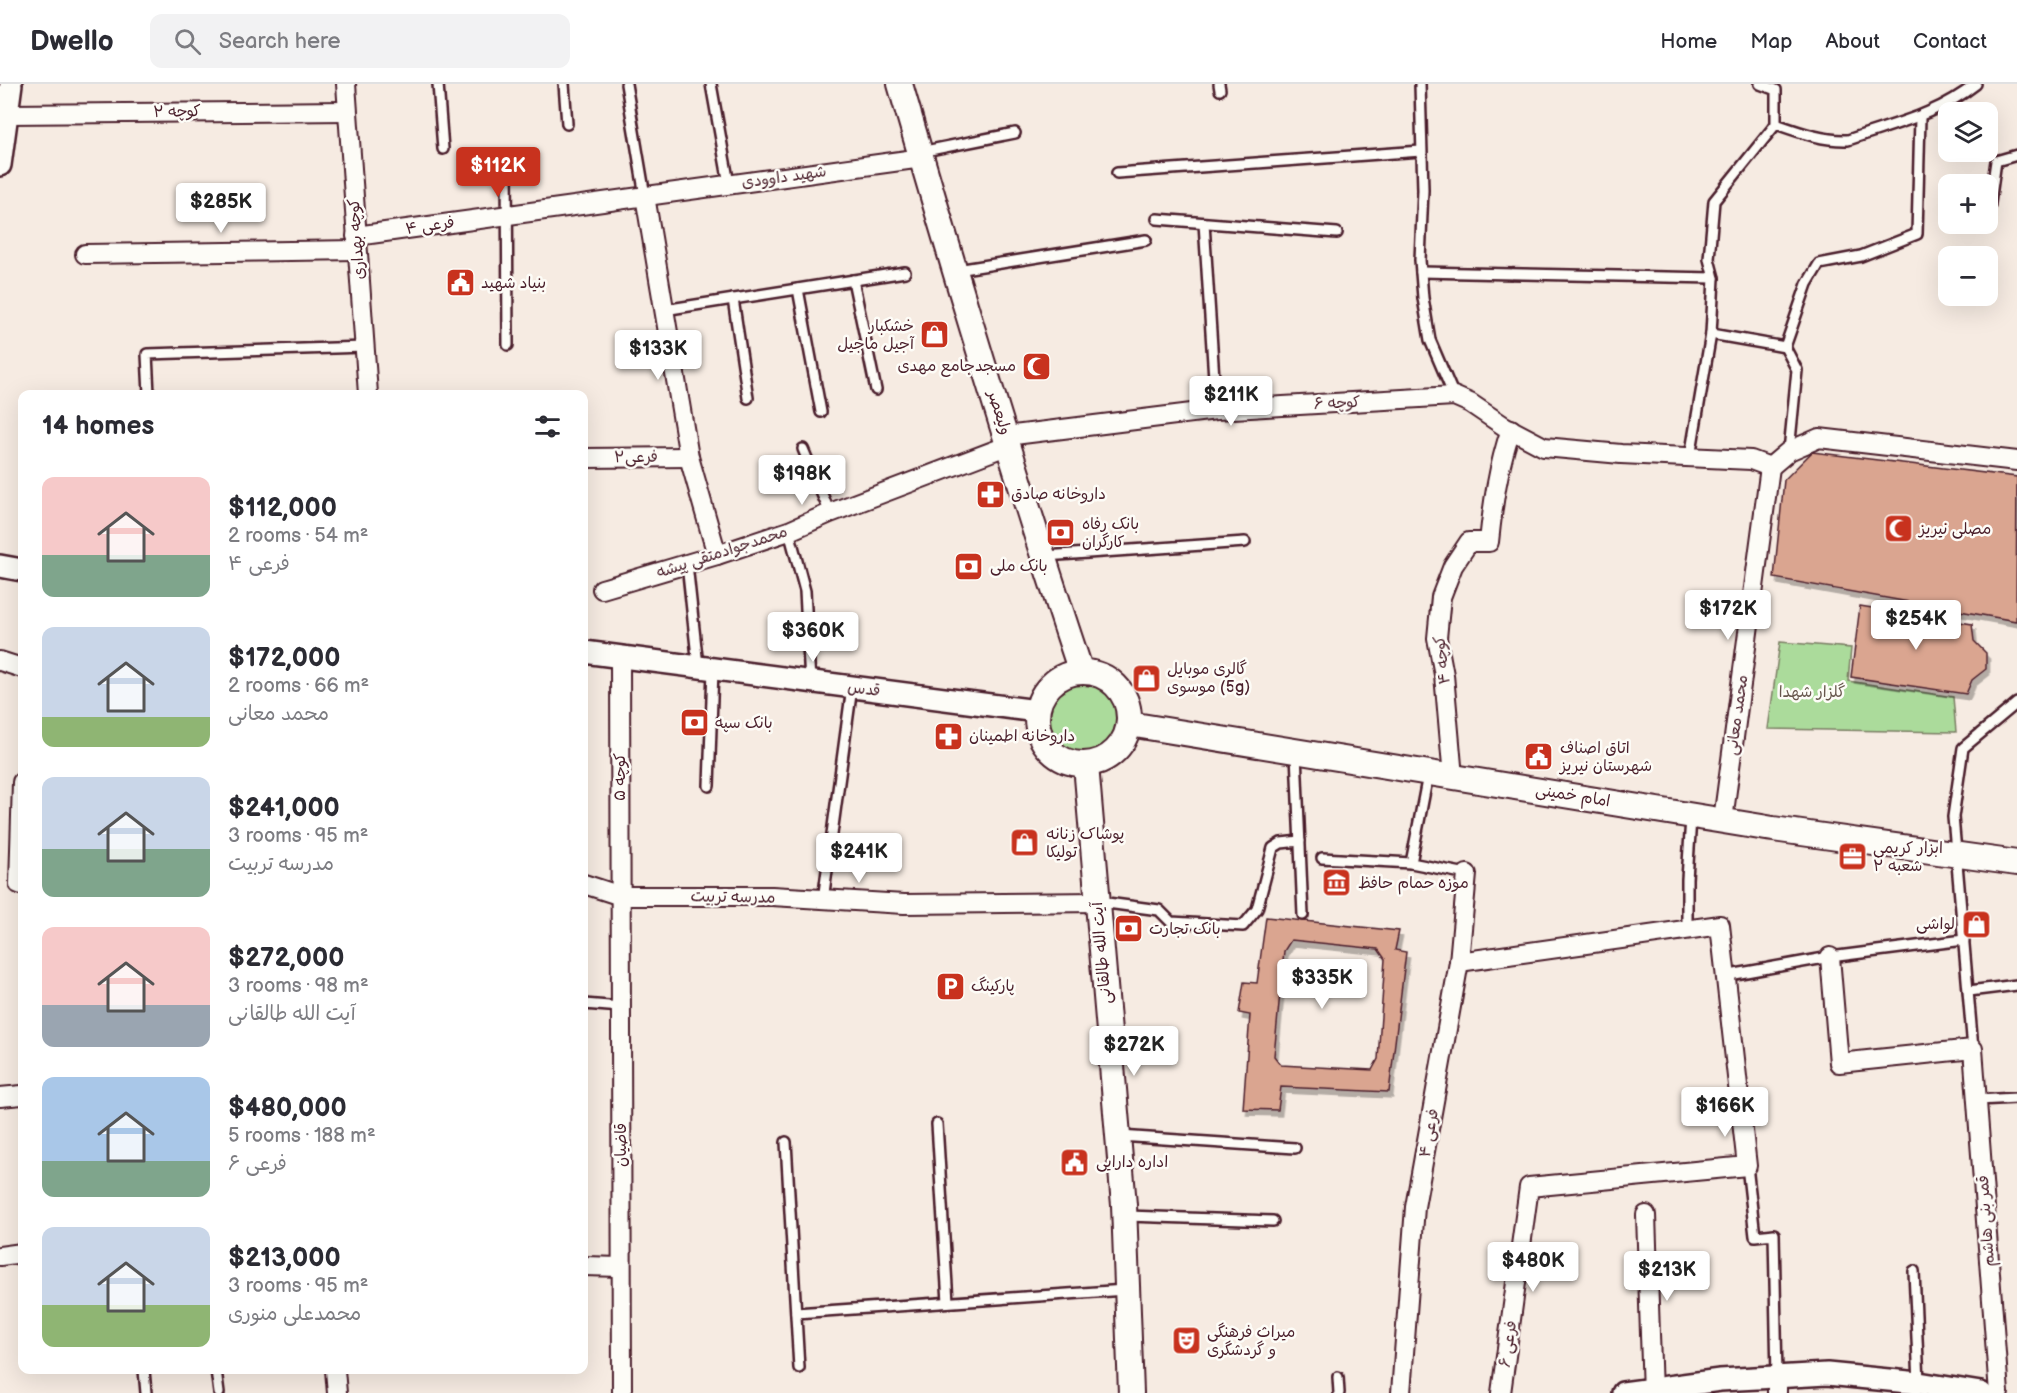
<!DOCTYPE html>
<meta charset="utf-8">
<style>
:root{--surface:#fff;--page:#f2f2f3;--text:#2b2b33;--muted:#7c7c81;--line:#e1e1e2;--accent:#c8321e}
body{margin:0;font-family:"Balsamiq Sans","Playpen Sans Arabic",sans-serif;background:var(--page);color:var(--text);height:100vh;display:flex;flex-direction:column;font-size:22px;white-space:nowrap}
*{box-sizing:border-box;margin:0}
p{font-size:20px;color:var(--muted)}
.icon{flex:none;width:33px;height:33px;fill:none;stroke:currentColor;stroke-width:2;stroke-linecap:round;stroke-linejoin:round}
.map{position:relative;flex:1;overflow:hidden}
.side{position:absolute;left:18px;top:306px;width:570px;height:984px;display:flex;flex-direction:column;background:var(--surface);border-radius:12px;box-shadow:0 6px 24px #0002}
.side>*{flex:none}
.buttons{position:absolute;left:1938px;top:18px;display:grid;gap:12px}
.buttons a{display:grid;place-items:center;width:60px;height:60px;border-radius:12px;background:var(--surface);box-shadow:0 6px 24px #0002;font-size:30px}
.price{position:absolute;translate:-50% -51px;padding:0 14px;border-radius:6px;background:#fff;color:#222;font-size:20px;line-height:39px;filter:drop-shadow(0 2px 3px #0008)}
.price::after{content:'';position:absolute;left:50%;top:36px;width:18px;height:14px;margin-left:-9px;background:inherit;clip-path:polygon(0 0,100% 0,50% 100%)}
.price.on{background:var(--accent);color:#fff}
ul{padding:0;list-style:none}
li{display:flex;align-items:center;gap:18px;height:150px;padding:0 24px}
li span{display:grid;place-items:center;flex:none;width:168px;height:120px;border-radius:12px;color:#555}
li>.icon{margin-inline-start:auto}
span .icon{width:72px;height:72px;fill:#fffc;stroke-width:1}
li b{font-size:26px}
h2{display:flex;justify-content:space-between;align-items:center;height:72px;padding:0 24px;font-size:26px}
header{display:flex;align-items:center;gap:36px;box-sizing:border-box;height:84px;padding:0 30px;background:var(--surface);border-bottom:2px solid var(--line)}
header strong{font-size:28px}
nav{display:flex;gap:33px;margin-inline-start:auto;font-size:21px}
.search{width:420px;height:54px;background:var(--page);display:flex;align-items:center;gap:15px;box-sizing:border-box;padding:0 21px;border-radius:12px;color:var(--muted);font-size:22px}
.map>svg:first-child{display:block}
.green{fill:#abdb9b;stroke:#7a7d63;stroke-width:1.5}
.building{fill:#daa590;stroke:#4a1f2b;stroke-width:1.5;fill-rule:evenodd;filter:url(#shadow)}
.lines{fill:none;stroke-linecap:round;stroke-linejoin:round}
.service-casing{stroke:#4a1f2b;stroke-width:14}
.minor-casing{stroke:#4a1f2b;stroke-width:22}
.tertiary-casing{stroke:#4a1f2b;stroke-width:26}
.secondary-casing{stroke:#4a1f2b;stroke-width:28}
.service{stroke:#fdfcf7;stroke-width:9}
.minor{stroke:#fdfcf7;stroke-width:18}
.tertiary{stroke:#fdfcf7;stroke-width:21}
.secondary{stroke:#fdfcf7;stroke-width:24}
.labels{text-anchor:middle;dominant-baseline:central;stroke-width:5;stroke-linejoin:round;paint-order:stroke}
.street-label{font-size:16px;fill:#4a1f2b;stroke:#fdfcf7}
.poi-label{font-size:16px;fill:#4a1f2b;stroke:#fdfcf7;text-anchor:start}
.park-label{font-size:16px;fill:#67574d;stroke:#fdfcf7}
</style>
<header>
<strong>Dwello</strong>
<div class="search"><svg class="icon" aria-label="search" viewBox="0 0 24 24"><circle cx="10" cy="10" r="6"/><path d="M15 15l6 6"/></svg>Search here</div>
<nav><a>Home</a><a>Map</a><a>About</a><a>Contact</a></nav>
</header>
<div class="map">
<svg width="2017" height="1309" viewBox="0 0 2017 1309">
<defs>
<filter id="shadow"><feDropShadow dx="3.5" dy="6" stdDeviation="0" flood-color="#0004"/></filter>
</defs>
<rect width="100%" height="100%" fill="#f6ebe2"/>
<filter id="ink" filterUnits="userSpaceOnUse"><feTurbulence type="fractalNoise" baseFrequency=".0167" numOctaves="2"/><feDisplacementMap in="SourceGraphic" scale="12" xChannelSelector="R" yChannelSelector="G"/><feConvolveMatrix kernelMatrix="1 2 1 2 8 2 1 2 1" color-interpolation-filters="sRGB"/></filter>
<g filter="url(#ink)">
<g class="green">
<path d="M1780 558 1851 564 1848 597 1953 613 1956 648 1768 645Z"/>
<path d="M1086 599C1094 600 1102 602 1108 608 1124 622 1123 650 1107 663 1099 669 1092 668 1084 671 1080 673 1076 677 1072 679 1066 671 1057 662 1052 652 1038 624 1058 601 1086 599Z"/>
</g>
<g class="building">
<path d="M1812 368 2017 393 2016 537 1774 494 1784 396Z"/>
<path d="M1860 522 1972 540 1974 557 1986 569V585L1972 596 1966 610 1851 593Z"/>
<path d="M1266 833 1399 847 1395 866 1406 868 1389 1008 1281 1003 1278 1026 1243 1025 1250 931 1239 929 1244 898 1257 899ZM1291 856 1378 865 1385 875 1378 975 1372 986 1281 981 1274 972 1284 867Z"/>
</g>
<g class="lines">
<defs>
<g id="service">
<path d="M438 0 443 65"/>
<path d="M564 0 567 40"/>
<path d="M626 0 645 112"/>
<path d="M711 0 729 100"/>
<path d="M1219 0 1220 6"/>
<path d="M1420 0 1423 106 1420 176 1423 214 1430 256 1454 312"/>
<path d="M1776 40C1799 48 1823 57 1848 56 1896 39 1935 32 1976 0"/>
<path d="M920 68 1015 49"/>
<path d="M507 73 508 261"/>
<path d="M1117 89 1421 67"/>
<path d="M1989 126 1996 77 2017 71"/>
<path d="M1157 135 1337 149"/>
<path d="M1204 139 1216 326"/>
<path d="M957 186 1146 156"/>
<path d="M1421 188 1714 194"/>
<path d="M853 196 876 306"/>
<path d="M798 205 821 328"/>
<path d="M733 215 748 314"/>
<path d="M664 226 905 188"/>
<path d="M1711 250 1785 263 1807 200 1819 180 1861 172 1917 150 1920 33"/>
<path d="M1785 263 1797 286 1789 367"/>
<path d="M149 310 147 270 365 263"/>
<path d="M803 365 830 429"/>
<path d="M1690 373 1711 250 1714 194 1709 175 1714 117 1776 40V6L1760 0"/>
<path d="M789 447 805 507 810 598"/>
<path d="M1045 472 1245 458"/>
<path d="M687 480 698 582"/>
<path d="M1296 670 1303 831"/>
<path d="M1428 691 1411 779 1467 790"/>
<path d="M709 702 713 585"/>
<path d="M1322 774 1411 779"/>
<path d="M823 816 852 603"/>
<path d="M1100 818 1159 826 1171 838 1243 842 1257 825 1273 764 1281 759 1300 757"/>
<path d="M1687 846V795L1691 734"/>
<path d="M1724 892 1830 873 1964 856"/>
<path d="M1969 907 2017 901"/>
<path d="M584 920 621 923"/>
<path d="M1973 965 1953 733 1963 664 2017 619"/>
<path d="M1977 1016 2017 1014"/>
<path d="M937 1040 948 1218"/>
<path d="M1120 1052 1295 1064"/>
<path d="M786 1058 799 1284"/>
<path d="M1747 1082 1755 1152 1774 1150 1777 1293"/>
<path d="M1127 1132 1273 1137"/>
<path d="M1914 1187 1919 1299"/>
<path d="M796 1229 1125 1206"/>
<path d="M144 1286 146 1309"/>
<path d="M216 1286 219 1309"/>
<path d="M1338 1293 1339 1309"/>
</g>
<g id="minor">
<path d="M346 0 368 310"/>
<path d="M7 30 347 27"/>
<path d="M645 112 689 373 717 471"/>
<path d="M356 152 922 74"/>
<path d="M85 170 357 166"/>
<path d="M1006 352 1216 326 1454 312 1470 319 1504 342 1544 363 1621 370 1751 376 1770 383"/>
<path d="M584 374 689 373"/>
<path d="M1770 383 1789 367 1819 354 2017 377"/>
<path d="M602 505 717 471 789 447 830 429 1009 361"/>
<path d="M620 573 622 1309"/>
<path d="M0 577 22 584"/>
<path d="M1453 693 1444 591 1437 554 1441 513 1453 482 1469 458H1489C1493 419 1498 383 1511 345"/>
<path d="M22 698 19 800 22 801"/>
<path d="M1723 736 1770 383"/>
<path d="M584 800 621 812H772L904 820 1098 818"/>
<path d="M1830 873 1839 979 1973 965 1999 1309"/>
<path d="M1459 878 1720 841 1747 1082 1529 1103 1501 1309"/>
<path d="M0 1013 22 1011"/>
<path d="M1646 1131 1652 1309"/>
<path d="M0 1172 22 1169"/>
<path d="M584 1182 621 1183"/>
<path d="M335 1286 337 1309"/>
<path d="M1777 1293V1309"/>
<path d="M1401 1309 1415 1123 1459 878 1467 790"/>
</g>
<g id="tertiary">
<path d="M0 81 11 0"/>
<path d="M0 482 22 486"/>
<path d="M584 568 1037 627"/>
<path d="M1623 1309 1720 1296 1827 1290 1919 1299 1981 1309"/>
</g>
<g id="secondary">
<path d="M900 0C957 197 1016 393 1081 588"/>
<circle cx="1083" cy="634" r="46"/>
<path d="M1129 640 1773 745 2017 779"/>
<path d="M1086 681 1124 1121 1131 1309"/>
</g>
</defs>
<use href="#service" class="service-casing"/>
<use href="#minor" class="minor-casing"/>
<use href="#tertiary" class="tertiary-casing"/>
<use href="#secondary" class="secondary-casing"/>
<use href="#service" class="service"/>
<use href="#minor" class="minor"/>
<use href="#tertiary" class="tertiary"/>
<use href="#secondary" class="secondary"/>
</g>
</g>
<defs>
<symbol id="civic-square" viewBox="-11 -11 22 22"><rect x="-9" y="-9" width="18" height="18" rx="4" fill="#c8321e" stroke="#fdfcf7"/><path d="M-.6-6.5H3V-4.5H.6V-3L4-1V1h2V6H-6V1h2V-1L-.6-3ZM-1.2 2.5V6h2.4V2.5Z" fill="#fff"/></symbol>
<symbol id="shop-square" viewBox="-11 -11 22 22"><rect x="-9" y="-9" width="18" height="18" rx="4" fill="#c8321e" stroke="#fdfcf7"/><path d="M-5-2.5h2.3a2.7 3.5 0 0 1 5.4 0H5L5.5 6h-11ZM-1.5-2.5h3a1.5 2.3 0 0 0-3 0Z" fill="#fff"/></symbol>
<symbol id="mosque-square" viewBox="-11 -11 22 22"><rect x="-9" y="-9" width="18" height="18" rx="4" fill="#c8321e" stroke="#fdfcf7"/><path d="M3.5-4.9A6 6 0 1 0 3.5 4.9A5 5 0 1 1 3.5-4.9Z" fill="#fff"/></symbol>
<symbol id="pharmacy-square" viewBox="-11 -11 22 22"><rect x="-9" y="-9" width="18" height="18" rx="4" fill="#c8321e" stroke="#fdfcf7"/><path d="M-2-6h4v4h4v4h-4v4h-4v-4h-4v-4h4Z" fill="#fff"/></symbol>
<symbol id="bank-square" viewBox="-11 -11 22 22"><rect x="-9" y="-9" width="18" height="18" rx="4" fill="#c8321e" stroke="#fdfcf7"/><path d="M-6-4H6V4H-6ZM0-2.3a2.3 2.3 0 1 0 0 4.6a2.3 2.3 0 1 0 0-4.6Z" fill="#fff"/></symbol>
<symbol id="office-square" viewBox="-11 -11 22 22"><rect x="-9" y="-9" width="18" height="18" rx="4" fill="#c8321e" stroke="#fdfcf7"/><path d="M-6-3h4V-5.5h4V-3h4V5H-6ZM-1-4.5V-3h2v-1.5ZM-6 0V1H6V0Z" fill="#fff"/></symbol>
<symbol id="museum-square" viewBox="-11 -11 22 22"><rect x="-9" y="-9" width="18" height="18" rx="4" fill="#c8321e" stroke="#fdfcf7"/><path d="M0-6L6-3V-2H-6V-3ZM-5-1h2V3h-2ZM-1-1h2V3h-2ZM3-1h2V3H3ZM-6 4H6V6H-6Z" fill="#fff"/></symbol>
<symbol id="parking-square" viewBox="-11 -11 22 22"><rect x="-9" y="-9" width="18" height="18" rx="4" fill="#c8321e" stroke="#fdfcf7"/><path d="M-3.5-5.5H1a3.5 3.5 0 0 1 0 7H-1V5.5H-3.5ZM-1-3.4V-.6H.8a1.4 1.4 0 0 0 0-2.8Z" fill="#fff"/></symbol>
<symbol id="theatre-square" viewBox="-11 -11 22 22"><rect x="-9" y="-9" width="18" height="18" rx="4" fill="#c8321e" stroke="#fdfcf7"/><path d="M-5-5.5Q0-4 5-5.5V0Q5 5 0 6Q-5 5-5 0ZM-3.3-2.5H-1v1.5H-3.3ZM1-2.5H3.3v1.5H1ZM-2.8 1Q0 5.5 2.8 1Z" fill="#fff"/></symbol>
</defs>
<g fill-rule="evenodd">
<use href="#civic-square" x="444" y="182" width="33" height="33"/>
<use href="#shop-square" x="918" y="234" width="33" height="33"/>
<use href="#mosque-square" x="1020" y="266" width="33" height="33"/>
<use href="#pharmacy-square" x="974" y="394" width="33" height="33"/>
<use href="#mosque-square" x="1882" y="428" width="33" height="33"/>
<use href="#bank-square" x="1044" y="432" width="33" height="33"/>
<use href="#bank-square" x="952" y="466" width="33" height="33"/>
<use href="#shop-square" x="1130" y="578" width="33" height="33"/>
<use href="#bank-square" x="678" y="622" width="33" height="33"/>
<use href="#pharmacy-square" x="932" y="636" width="33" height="33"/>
<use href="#civic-square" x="1522" y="656" width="33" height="33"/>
<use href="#shop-square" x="1008" y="742" width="33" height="33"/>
<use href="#office-square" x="1836" y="756" width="33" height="33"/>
<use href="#museum-square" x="1320" y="782" width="33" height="33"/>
<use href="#shop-square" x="1960" y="824" width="33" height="33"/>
<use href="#bank-square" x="1112" y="828" width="33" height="33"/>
<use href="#parking-square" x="934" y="886" width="33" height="33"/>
<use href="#civic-square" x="1058" y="1062" width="33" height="33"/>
<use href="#theatre-square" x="1170" y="1240" width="33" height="33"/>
</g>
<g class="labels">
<g class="street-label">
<text transform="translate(177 28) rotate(-1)">کوچه ۲</text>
<text transform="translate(784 93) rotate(-8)">شهید داوودی</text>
<text transform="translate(430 142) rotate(-8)">فرعی ۴</text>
<text transform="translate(357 155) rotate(-94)">کوچه بهداری</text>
<text transform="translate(1337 319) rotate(-3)">۶ کوچه</text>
<text transform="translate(999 329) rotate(73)">ولیعصر</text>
<text transform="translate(636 373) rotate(-1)">فرعی۲</text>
<text transform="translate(722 468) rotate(-18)">محمدجوادمتقی پیشه</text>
<text transform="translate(1442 576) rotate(-97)">کوچه ۴</text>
<text transform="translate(864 605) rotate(7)">قدس</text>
<text transform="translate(1737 631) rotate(-82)">محمد معانی</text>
<text transform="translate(620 693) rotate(-90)">کوچه ۵</text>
<text transform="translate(1573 712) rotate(9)">امام خمینی</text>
<text transform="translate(733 813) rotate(1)">مدرسه تربیت</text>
<text transform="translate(1102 869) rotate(-95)">آیت الله طالقانی</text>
<text transform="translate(1429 1049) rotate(-80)">فرعی ۴</text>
<text transform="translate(621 1061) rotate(-90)">قاضیان</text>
<text transform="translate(1986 1137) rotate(-94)">قمر بنی هاشم</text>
<text transform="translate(1508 1260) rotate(-82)">فرعی ۶</text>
</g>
<g class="poi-label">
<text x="481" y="199">بنیاد شهید</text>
<text x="914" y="242" text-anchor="end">خشکبار<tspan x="914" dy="18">آجیل ماجیل</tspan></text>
<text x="1016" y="282" text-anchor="end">مسجدجامع مهدی</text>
<text x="1011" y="410">داروخانه صادق</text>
<text x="1082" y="440">بانک رفاه<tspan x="1082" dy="18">کارگران</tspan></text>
<text x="1919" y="445">مصلی نیریز</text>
<text x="990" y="482">بانک ملی</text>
<text x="1167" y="585">گالری موبایل<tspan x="1167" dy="18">موسوی (5g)</tspan></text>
<text x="715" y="639">بانک سپه</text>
<text x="969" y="652">داروخانه اطمینان</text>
<text x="1560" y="664">اتاق اصناف<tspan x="1560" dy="18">شهرستان نیریز</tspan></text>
<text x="1046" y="750">پوشاک زنانه<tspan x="1046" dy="18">تولیکا</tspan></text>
<text x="1873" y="764">ابزار کریمی<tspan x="1873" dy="18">شعبه ۲</tspan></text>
<text x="1358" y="799">موزه حمام حافظ</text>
<text x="1955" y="840" text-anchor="end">لواشی</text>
<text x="1149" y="845">بانک تجارت</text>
<text x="971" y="902">پارکینگ</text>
<text x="1096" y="1078">اداره دارایی</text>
<text x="1207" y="1248">میراث فرهنگی<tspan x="1207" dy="18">و گردشگری</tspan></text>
</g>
<g class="park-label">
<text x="1812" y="608">گلزار شهدا</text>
</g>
</g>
</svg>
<div class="buttons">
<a><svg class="icon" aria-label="layers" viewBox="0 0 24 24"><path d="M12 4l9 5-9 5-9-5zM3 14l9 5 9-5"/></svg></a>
<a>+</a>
<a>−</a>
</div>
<b class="price on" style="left:498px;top:114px">$112K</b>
<b class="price" style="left:221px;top:150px">$285K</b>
<b class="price" style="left:658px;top:297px">$133K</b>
<b class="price" style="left:1231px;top:343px">$211K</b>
<b class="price" style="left:802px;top:422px">$198K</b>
<b class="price" style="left:1728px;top:557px">$172K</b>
<b class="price" style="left:1916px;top:567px">$254K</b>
<b class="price" style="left:813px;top:579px">$360K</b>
<b class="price" style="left:859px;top:800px">$241K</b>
<b class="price" style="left:1322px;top:926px">$335K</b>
<b class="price" style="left:1134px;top:993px">$272K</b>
<b class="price" style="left:1725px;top:1054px">$166K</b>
<b class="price" style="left:1533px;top:1209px">$480K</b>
<b class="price" style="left:1667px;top:1218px">$213K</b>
<section class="side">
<h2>14 homes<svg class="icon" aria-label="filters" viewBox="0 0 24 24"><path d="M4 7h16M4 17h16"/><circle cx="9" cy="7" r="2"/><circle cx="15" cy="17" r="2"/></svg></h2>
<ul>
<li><span style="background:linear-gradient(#f6c9c9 65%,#7fa58c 0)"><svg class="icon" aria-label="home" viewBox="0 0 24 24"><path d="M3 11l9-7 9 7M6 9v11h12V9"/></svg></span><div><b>$112,000</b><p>2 rooms · 54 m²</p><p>فرعی ۴</p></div></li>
<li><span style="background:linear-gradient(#c9d6e8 75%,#8fb573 0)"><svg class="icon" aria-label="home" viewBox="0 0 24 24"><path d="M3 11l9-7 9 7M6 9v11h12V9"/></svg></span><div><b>$172,000</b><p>2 rooms · 66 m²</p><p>محمد معانی</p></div></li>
<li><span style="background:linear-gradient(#c9d6e8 60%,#7fa58c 0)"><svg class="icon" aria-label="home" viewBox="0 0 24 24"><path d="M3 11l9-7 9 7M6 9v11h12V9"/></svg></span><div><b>$241,000</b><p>3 rooms · 95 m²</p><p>مدرسه تربیت</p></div></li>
<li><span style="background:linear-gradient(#f6c9c9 65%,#9aa5b1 0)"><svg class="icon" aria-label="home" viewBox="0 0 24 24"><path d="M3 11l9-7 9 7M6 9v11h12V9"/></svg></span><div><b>$272,000</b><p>3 rooms · 98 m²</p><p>آیت الله طالقانی</p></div></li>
<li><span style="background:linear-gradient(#a9c7e8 70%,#7fa58c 0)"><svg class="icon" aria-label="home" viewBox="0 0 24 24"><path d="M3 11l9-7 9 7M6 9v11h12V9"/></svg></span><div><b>$480,000</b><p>5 rooms · 188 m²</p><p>فرعی ۶</p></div></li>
<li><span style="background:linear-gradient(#c9d6e8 65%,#8fb573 0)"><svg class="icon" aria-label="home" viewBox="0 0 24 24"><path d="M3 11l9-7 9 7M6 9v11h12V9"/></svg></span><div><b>$213,000</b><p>3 rooms · 95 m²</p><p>محمدعلی منوری</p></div></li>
</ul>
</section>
</div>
